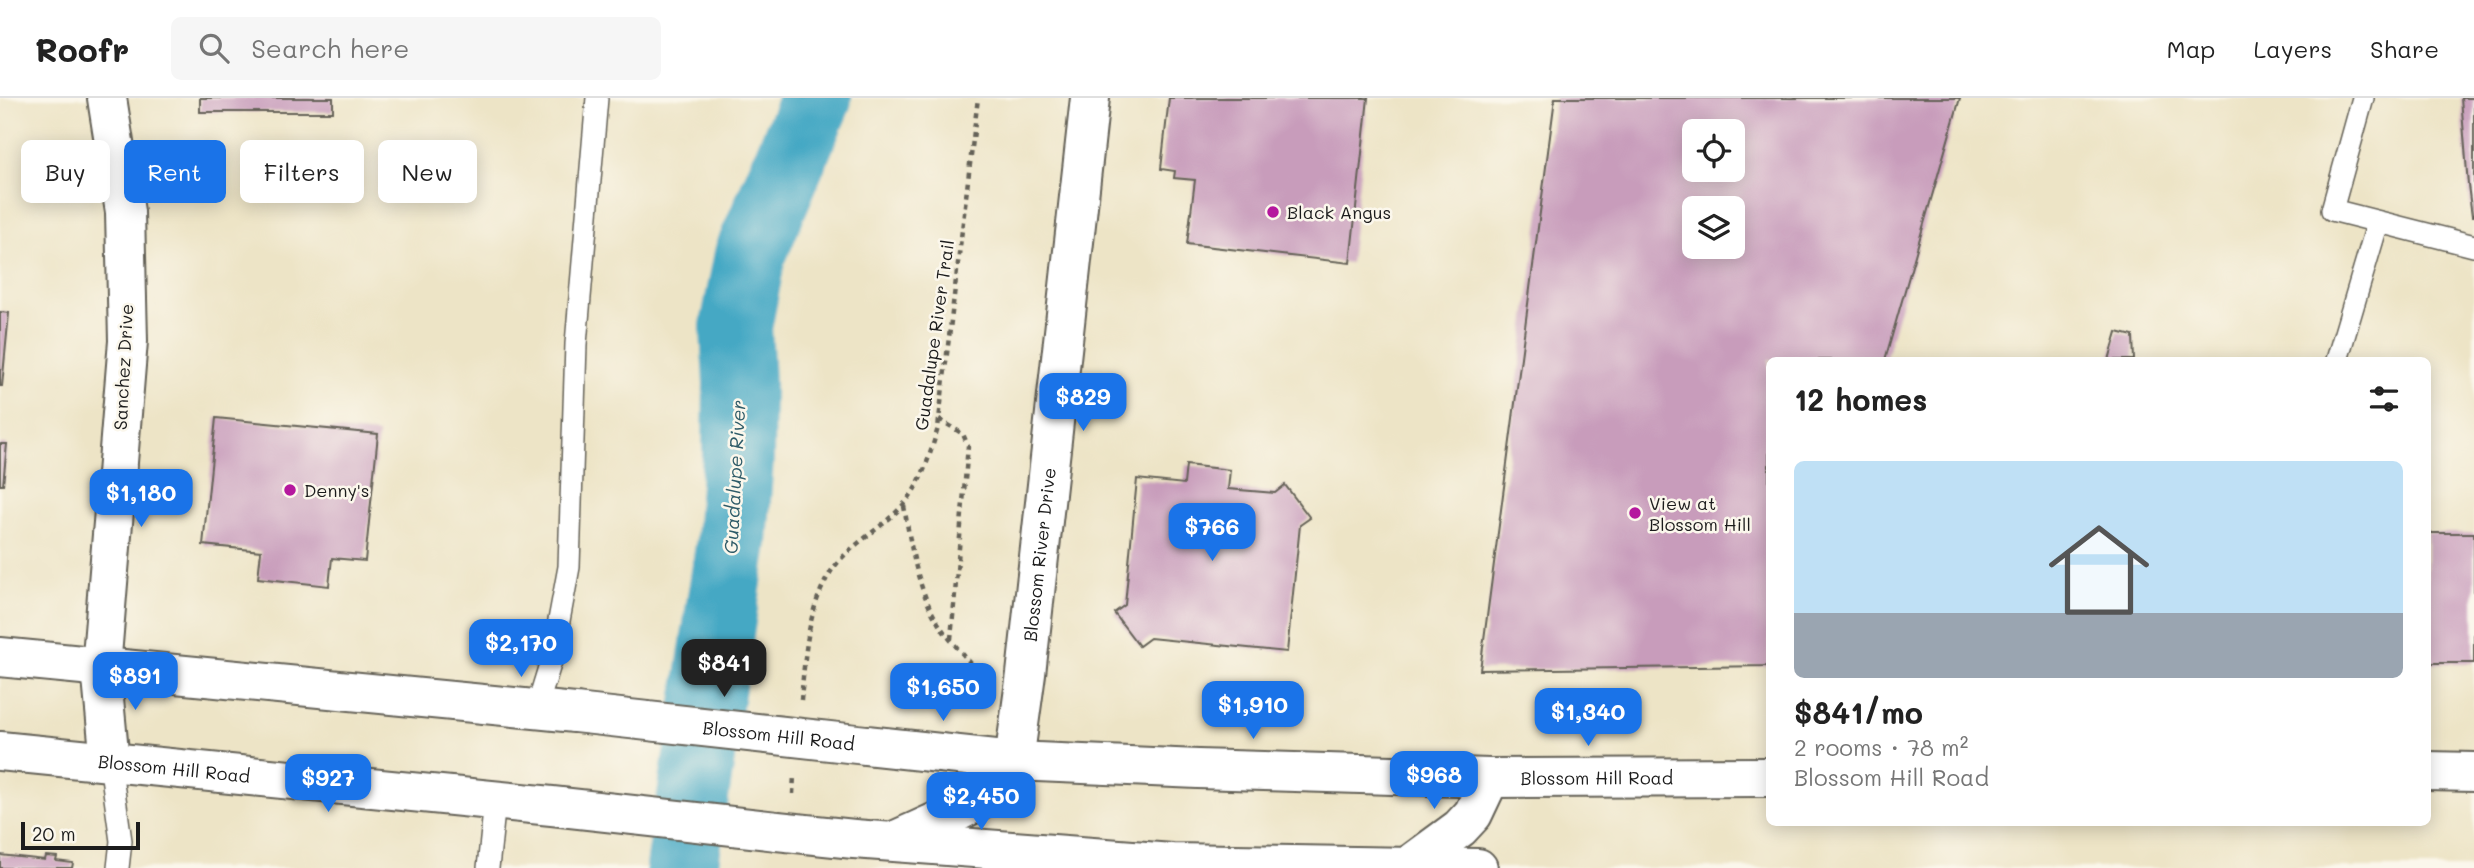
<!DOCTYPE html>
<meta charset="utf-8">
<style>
:root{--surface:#fff;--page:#f6f6f6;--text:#222;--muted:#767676;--line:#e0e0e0;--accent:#1a73e8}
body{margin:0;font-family:Mali,sans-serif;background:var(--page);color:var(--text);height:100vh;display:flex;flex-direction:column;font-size:26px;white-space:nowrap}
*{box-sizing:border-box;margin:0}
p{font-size:23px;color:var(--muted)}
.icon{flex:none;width:38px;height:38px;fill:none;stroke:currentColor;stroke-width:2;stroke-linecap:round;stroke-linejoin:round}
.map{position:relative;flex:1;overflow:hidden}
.details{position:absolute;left:1766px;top:259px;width:665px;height:469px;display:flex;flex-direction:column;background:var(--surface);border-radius:10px;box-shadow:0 4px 18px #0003}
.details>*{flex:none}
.banner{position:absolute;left:21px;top:42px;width:665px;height:63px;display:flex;gap:14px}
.fabs{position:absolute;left:1682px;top:21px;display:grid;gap:14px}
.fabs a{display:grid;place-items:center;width:63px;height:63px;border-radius:10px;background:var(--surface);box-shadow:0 4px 18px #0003;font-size:35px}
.scale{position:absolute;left:21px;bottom:18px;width:119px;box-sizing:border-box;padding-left:7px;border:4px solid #1c1c1c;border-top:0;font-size:19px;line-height:24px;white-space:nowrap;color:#1c1c1c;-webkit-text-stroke:5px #fbf7ec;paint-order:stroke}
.price{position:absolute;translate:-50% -60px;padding:0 16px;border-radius:14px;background:var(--accent);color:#fff;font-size:23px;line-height:46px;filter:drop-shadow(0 2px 4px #0008)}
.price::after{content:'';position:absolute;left:50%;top:42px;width:21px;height:16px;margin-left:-10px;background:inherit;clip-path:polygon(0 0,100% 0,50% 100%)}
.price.current{background:#222;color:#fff}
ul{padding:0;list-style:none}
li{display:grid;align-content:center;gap:14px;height:371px;padding:0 28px}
li span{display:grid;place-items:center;height:217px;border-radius:10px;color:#555}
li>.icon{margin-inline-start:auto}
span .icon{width:126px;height:126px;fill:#fffc;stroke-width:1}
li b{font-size:30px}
h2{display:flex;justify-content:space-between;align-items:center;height:84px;padding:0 28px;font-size:30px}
.pill{padding:0 24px;border-radius:10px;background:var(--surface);box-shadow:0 4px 18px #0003;font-size:24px;line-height:63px}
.pill.current{background:var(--accent);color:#fff}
header{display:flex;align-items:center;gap:42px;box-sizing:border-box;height:98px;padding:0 35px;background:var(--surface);border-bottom:2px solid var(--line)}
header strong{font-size:33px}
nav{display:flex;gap:38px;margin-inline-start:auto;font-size:24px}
.search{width:490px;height:63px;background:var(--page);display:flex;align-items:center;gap:18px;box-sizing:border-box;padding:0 24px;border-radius:10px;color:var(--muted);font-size:26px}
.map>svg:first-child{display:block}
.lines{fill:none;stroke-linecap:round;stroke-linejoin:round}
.river{stroke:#45a8c4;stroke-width:72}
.building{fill:#c89cbb;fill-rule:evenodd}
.service-casing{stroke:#656258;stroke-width:24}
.minor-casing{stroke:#656258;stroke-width:42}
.tertiary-casing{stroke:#656258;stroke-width:42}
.secondary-casing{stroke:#656258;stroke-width:42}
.path{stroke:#656258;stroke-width:4.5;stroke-dasharray:5 5;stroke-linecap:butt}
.service{stroke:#fff;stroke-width:21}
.minor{stroke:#fff;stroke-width:38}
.tertiary{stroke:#fff;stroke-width:38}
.secondary{stroke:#fff;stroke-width:38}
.secondary-bridge-casing{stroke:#656258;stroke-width:42;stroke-linecap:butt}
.secondary-bridge{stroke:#fff;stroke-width:38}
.poi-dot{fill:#b5179e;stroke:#fbf7ec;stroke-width:2.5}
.labels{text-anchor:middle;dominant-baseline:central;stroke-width:5;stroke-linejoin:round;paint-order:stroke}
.poi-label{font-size:18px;fill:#1c1c1c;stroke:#fbf7ec;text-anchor:start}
.street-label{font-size:18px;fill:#1c1c1c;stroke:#fbf7ec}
.water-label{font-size:19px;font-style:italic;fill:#2e5b68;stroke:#fbf7ec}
</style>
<header>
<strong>Roofr</strong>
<div class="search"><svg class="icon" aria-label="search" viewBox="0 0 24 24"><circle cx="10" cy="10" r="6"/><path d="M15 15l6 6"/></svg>Search here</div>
<nav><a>Map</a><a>Layers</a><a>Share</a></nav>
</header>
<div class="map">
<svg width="2474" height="770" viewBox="0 0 2474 770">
<rect width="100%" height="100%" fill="#fbf7ec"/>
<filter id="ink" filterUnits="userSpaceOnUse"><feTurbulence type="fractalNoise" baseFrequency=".0143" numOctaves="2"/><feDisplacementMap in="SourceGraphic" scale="14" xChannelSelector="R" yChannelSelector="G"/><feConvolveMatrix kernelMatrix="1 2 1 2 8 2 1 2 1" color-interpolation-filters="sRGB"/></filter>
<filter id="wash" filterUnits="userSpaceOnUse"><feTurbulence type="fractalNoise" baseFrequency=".00686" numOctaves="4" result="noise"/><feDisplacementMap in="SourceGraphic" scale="28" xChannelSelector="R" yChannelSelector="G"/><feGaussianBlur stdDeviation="1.57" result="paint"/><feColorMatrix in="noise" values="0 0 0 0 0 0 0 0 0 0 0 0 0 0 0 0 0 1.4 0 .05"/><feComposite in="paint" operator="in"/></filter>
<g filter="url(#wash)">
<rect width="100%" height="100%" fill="#ede4c6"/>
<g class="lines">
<path class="river" d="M682 770 732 443 738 360 739 285 736 229 750 157 816 0"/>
</g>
<g id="blocks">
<g class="building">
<rect x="200" y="0" width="133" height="14"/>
<path d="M1169 0H1368L1350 165 1187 146 1195 82 1174 80 1175 73 1161 71Z"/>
<path d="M1555 0H1960L1885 262H1769V568L1480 572ZM1694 33H1732V72H1694ZM1694 110H1732V149H1694Z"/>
<path d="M2461 0H2474V118H2472L2468 87Z"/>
<path d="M0 214 9 215 2 288H0Z"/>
<path d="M2117 234 2133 238 2134 262H2109Z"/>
<path d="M216 320 378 336 365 463 332 460 329 488 258 480 261 453 203 447Z"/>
<path d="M0 346H7L3 387H0Z"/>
<path d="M1186 367 1230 372 1228 391 1275 395 1285 387 1310 420 1300 427 1287 554 1150 540 1139 548 1114 515 1125 507 1137 381 1184 386Z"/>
<rect x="2427" y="435" width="47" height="130"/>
<path d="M0 757 45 762 46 758 57 759 56 763 73 765 72 770H0Z"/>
</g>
</g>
</g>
<g filter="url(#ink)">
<use href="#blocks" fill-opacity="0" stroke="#656258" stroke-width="2"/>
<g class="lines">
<defs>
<g id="service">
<path d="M2363 0 2332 112 2474 148"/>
<path d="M2337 262 2378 124"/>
<path d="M536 612 552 560 569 469 576 246 597 0"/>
<path d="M110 664 121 743 118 770"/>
<path d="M488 770 495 703"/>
</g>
<g id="minor">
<path id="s1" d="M1014 663 1026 576 1090 0"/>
</g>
<path id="tertiary" d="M107 0 125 114 128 243 101 570 110 664"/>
<g id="secondary">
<path d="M0 559 575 615"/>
<path id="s2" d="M866 647 1014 663 1198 671 1490 680 1769 679"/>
<path id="s3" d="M0 653 552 708 777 733"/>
<path d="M2427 673 2474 674"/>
<path d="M854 741 1172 765 1478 770"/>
<path d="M894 743C921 730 987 705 1004 682 1008 677 1011 669 1014 663"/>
<path d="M1407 769 1460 730 1473 716 1490 680"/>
</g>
</defs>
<use href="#service" class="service-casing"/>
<use href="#minor" class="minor-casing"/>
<use href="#tertiary" class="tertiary-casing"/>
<use href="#secondary" class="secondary-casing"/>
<g class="path">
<path d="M939 321 963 336 968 348 951 541"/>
<path d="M904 408C911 448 917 492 940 528 951 544 966 559 978 574"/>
<path d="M801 602C805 559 807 509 832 472 850 446 882 431 903 407 922 386 930 356 938 330L978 0"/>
<path d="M793 696 794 677"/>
</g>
<use href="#service" class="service"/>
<use href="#minor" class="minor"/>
<use href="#tertiary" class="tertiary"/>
<use href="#secondary" class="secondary"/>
<defs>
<g id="secondary-bridge">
<path id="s4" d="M575 615 866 647"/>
<path d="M777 733 854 741"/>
</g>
</defs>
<use href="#secondary-bridge" class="secondary-bridge-casing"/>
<use href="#secondary-bridge" class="secondary-bridge"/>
</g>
</g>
<g class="poi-dot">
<circle cx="1273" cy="114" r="7"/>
<circle cx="290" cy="392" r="7"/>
<circle cx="1635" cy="415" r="7"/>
</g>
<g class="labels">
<g class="poi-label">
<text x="1287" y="114">Black Angus</text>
<text x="304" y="392">Denny's</text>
<text x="1649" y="405">View at<tspan x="1649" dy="21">Blossom Hill</tspan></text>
</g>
<g class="street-label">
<text transform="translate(934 237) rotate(-82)">Guadalupe River Trail</text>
<text transform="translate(123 269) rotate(-87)">Sanchez Drive</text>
<text stroke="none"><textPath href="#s1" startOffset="208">Blossom River Drive</textPath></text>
<text stroke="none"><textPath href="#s4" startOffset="205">Blossom Hill Road</textPath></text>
<text stroke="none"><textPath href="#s3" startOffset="175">Blossom Hill Road</textPath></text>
<text stroke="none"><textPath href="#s2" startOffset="732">Blossom Hill Road</textPath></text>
</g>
<g class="water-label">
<text transform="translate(734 379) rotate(-87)">Guadalupe River</text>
</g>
</g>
</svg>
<div class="fabs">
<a><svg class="icon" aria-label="locate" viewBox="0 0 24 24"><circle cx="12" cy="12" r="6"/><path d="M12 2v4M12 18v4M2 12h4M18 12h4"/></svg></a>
<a><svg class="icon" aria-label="layers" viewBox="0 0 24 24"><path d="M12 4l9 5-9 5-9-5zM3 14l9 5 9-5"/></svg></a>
</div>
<div class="scale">20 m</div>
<b class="price" style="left:1083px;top:335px">$829</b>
<b class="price" style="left:141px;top:431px">$1,180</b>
<b class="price" style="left:1212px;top:465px">$766</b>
<b class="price" style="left:521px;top:581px">$2,170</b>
<b class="price current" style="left:724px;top:601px">$841</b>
<b class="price" style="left:135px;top:614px">$891</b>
<b class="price" style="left:943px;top:625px">$1,650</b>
<b class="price" style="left:1253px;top:643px">$1,910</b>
<b class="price" style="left:1588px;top:650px">$1,340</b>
<b class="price" style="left:1434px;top:713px">$968</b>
<b class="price" style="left:328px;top:716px">$927</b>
<b class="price" style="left:981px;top:734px">$2,450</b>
<div class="banner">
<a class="pill">Buy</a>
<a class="pill current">Rent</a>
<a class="pill">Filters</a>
<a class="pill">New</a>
</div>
<section class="details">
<h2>12 homes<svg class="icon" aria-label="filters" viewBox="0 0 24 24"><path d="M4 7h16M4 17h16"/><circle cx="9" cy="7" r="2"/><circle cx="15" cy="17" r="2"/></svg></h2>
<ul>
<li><span style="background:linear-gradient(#bfe0f5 70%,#9aa5b1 0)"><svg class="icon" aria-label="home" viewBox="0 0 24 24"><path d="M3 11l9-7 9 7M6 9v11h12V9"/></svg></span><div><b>$841/mo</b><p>2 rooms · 78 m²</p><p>Blossom Hill Road</p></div></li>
</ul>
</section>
</div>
